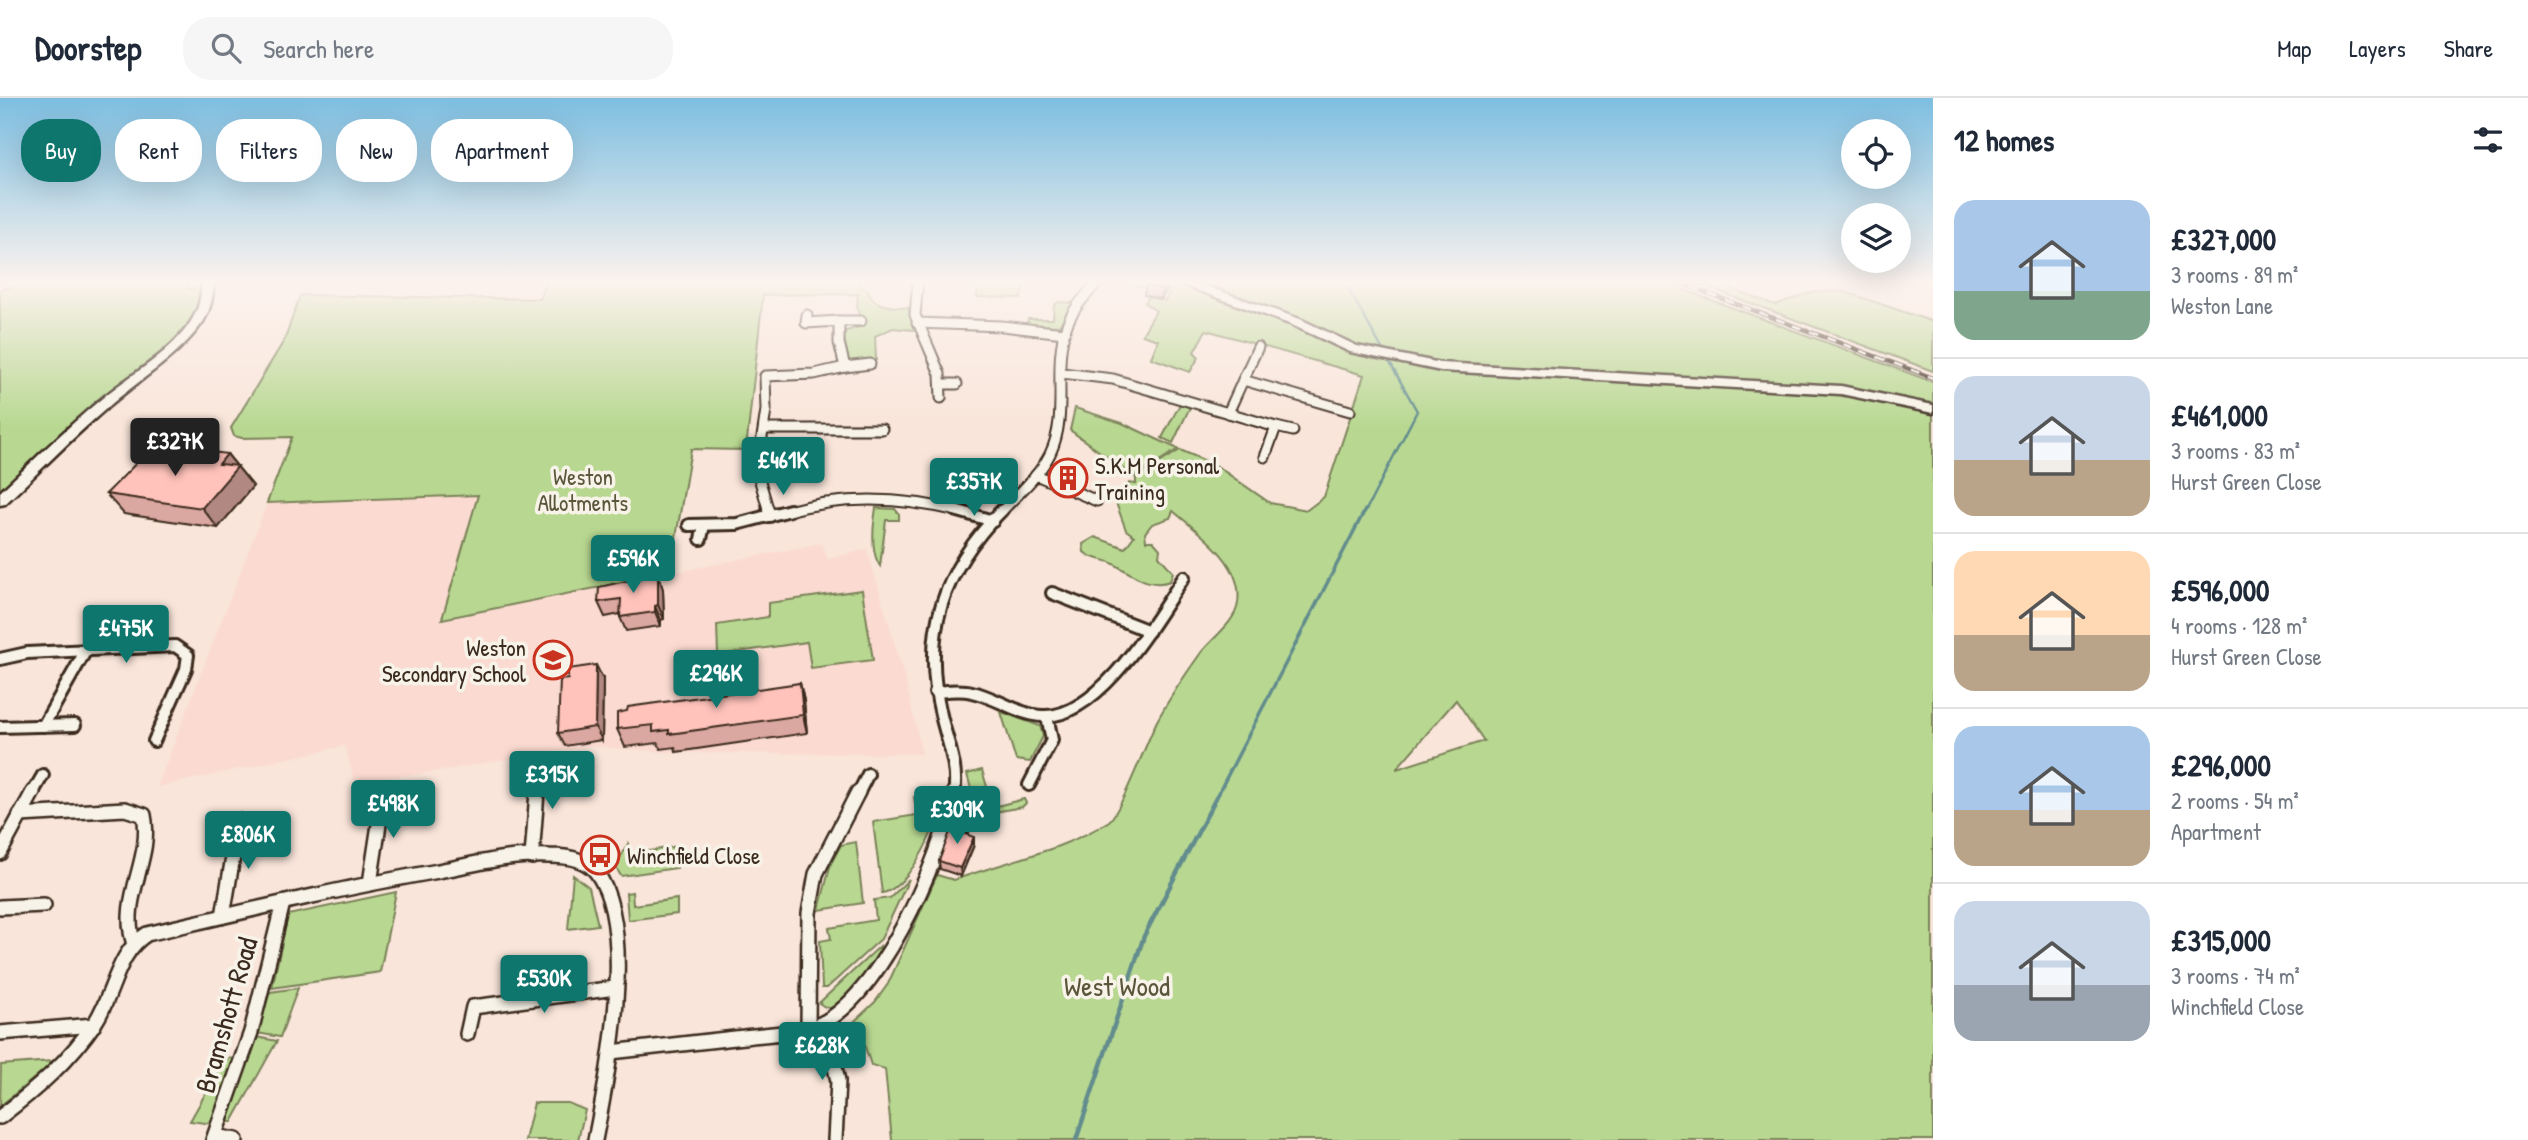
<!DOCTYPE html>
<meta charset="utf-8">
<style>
:root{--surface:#fff;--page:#f6f6f7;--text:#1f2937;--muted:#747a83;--line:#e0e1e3;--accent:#0f766e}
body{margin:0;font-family:"Patrick Hand",sans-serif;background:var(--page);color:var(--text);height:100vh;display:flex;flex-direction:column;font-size:26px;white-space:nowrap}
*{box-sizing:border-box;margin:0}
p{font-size:23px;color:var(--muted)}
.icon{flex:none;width:38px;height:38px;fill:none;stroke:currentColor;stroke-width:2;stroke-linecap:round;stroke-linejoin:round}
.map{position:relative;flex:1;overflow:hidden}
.panel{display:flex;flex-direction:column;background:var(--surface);width:595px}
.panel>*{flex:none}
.banner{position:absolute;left:21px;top:21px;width:665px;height:63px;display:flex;gap:14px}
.fabs{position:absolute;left:1841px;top:21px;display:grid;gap:14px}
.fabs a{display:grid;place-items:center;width:70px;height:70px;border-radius:50%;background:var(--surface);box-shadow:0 7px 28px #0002;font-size:35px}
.price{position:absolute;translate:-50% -60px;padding:0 16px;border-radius:7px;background:var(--accent);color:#fff;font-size:23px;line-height:46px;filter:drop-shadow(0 2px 4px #0008)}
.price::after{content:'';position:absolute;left:50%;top:42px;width:21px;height:16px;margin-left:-10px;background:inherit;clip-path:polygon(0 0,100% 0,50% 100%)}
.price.current{background:#222;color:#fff}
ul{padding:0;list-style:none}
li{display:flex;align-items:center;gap:21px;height:175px;padding:0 21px}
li+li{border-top:2px solid var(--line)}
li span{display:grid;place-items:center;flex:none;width:196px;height:140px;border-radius:21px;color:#555}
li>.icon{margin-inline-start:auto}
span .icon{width:84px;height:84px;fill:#fffc;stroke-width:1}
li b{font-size:30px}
h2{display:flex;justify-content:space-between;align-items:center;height:84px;padding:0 21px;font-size:30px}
.pill{padding:0 24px;border-radius:28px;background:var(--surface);box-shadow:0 7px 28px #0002;font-size:24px;line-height:63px}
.pill.current{background:var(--accent);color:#fff}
header{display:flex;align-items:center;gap:42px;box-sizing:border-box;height:98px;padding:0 35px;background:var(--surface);border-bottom:2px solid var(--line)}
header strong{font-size:33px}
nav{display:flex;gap:38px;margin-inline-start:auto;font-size:24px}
.search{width:490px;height:63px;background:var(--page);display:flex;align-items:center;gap:18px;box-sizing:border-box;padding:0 24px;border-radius:28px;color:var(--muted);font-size:26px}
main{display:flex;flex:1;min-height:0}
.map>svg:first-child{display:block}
.built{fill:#fbdbd1}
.green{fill:#b8d891;stroke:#7a8158;stroke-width:2;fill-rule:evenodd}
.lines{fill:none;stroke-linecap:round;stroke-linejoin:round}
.stream-far2{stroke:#628c8d;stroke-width:2.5}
.stream-far1{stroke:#628c8d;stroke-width:3.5}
.stream{stroke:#628c8d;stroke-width:4.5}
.street-far2-casing{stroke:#3b2a1e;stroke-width:13}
.street-far1-casing{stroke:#3b2a1e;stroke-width:16}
.street-casing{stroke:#3b2a1e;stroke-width:18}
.secondary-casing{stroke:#3b2a1e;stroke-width:5}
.street-far2{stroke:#f7f3e8;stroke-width:9}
.street-far1{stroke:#f7f3e8;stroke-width:10}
.street{stroke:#f7f3e8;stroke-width:13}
.secondary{fill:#f7f3e8;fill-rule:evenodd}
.rail-casing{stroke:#3b2a1e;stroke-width:4.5}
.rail{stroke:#f7f3e8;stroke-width:2.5;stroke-dasharray:9;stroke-linecap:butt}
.wall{fill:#dba8a1;stroke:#3b2a1e;stroke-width:2}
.shaded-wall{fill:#b28883;stroke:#3b2a1e;stroke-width:2}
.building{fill:#ffc3bb;stroke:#3b2a1e;stroke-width:2}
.labels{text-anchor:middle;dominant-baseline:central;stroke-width:7;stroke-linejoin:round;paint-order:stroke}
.poi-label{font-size:23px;fill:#3b2a1e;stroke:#f7f3e8;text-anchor:start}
.park-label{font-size:23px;fill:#5a563b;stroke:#f7f3e8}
.near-park-label{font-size:28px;fill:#5a563b;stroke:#f7f3e8}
.near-street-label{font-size:28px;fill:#3b2a1e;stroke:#f7f3e8}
</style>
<header>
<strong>Doorstep</strong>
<div class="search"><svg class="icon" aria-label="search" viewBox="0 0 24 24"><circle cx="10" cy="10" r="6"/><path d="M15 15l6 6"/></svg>Search here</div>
<nav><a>Map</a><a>Layers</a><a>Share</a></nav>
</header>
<main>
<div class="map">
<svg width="1933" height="1042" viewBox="0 0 1933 1042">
<rect width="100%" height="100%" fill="#f9e5da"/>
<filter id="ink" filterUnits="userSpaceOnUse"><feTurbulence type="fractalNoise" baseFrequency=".0143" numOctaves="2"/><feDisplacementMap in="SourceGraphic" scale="14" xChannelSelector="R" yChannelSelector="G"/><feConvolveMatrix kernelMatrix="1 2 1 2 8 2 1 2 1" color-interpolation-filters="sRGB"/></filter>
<g filter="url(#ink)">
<g class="built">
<path d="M304 183H547L540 201 300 197Z"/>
<path d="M478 397 443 521 821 445 828 461 867 451 906 584 922 656 674 655 590 648 420 676 354 683 345 648 157 689 267 405Z"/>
</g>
<g class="green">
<path d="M34 183H189L188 191 206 188C186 253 142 265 95 305 62 333 32 363 0 392V192Z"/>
<path d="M547 183H860V188L868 192C873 210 892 208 908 210L914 232 893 230 875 238 876 262 849 265 843 234 863 228 857 210 858 196 763 197 746 352 691 351 670 475 442 521 478 397 267 405 292 339 242 340 234 338 231 330 285 241 300 197 540 201Z"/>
<path d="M977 183H1025L1021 200 977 199Z"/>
<path d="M1127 183H1198L1224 192 1232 183H1660L1933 284V1042H892L885 971 871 967 860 934 842 940V935L875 904 888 886 937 777 954 782C1003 764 1066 752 1109 723 1120 715 1148 641 1157 623 1170 599 1185 577 1200 556 1211 541 1236 524 1238 505 1244 465 1199 435 1173 413L1170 420 1152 426 1145 435 1146 443H1153L1160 451 1159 458 1173 474 1170 483C1148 491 1131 475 1114 466 1103 460 1094 463 1084 454L1083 446 1095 439 1125 450 1134 438 1126 432 1115 402 1123 399 1129 385 1136 386V380L1180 352 1215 367 1270 405 1307 412 1324 399 1364 277 1206 232 1194 254 1199 259 1190 274 1151 260 1158 242 1142 237 1156 213 1145 205 1149 199 1165 203 1170 193C1156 189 1138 192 1127 183ZM1456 602 1484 643 1397 671V670Z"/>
<path d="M1691 183H1710L1775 207 1812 194 1843 193 1933 224V273Z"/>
<path d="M1058 204 1073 205 1059 228 1027 226 1028 221H1053L1054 208Z"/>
<path d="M1180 306 1190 309 1173 345 1162 340Z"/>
<path d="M1075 310 1122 325 1178 351 1134 379 1070 332Z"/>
<path d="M876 410 895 411 899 416V422H886L880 468C870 454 873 428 876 410Z"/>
<path d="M862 492 873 562 811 570 807 544 718 557 717 527 768 519V505Z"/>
<path d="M1001 614 1040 628 1043 638 1030 664 1016 662Z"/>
<path d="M982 672 993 709 1024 701 1026 705 1022 709 978 717 967 676Z"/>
<path d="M939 695C945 719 909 792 882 795L873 724 917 717 914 699Z"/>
<path d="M856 744 863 805 819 812 831 765 841 747Z"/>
<path d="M628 746V757L678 748 677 770 621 778 615 768Z"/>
<path d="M573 777 589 789 598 827 568 831Z"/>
<path d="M909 781 881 841 827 890H822L820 843 831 841 829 830 876 822 874 802 890 800Z"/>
<path d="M396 794 380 874 272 890 288 817Z"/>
<path d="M632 794 633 807 677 801V816L628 822 626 795Z"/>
<path d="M880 848C880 866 852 902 834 909 828 912 823 908 819 905Z"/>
<path d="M298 890 280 939 257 935 270 894Z"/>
<path d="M256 939 277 943 232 1024H226Z"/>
<path d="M237 960 212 1026 190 1023 225 961Z"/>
<path d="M53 963 49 968 0 1008 1 967Z"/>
<path d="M534 1005H568L585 1012 578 1042H525Z"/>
</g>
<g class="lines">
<path class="stream-far2" d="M1344 183 1417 313 1365 414"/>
<path class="stream-far1" d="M1218 696 1365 412"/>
<path class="stream" d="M1076 1042 1144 838 1219 694"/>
<defs>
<g id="street-far2">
<path d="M918 183 915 217 940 276 941 300"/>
<path d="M839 223H861"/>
<path d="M917 225 1002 228 1064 235"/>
<path d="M845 269 870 266"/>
<path d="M1062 275 1113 281 1276 329 1265 359"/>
<path d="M1243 282 1350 313"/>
<path d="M942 286H957"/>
<path d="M1228 315 1258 249"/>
<path d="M1276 329 1293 333"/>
<path d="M764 331H882"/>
<path d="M758 365H781"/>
<path d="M1036 377 1097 403"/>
<path d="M769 414 757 373 766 312 765 278 814 276 845 269 839 245V223L806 225 807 217"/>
<path d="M784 414C842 397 903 399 962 414"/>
<path d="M1001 414C1018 396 1039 378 1050 356 1070 315 1051 268 1067 227 1073 210 1087 196 1099 183"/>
</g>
<g id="street-far1">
<path d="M768 412 770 418"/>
<path d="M955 412 993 423"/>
<path d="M689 427 737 426 790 412"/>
<path d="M701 441 704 427"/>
<path d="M1052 495 1149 533"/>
<path d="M0 561 27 555 175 548 188 557 186 571 154 643"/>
<path d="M935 594C948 593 960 591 972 594 996 599 1018 617 1043 618 1100 620 1156 521 1184 479"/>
<path d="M43 628 86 552"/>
<path d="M0 629 75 627"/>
<path d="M1029 687 1052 642 1047 618"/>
<path d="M32 696 43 677"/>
<path d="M537 696 540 664"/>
<path d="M858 696 868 676"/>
<path d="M954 696C959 670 947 643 941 617 921 535 943 472 1002 412"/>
</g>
<g id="street">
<path d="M20 717 125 711 144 717C153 761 120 799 133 843"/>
<path d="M0 755 33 694"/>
<path d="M532 759 537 694"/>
<path d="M370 785 384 694"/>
<path d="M0 809 44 807"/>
<path d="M223 818 239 723"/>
<path d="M825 924 838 983 835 1042"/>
<path d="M808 931 809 815 816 776 858 694"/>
<path d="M0 935 94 927"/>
<path d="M467 936 473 909 615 890"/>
<path d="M611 954C655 949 699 944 744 939 764 936 787 936 807 931 876 915 942 758 954 694"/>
<path d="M0 1019C37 991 70 962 96 923 114 895 117 854 147 836 242 814 337 791 433 774 471 767 510 756 549 758 565 758 587 761 597 775 637 832 608 977 595 1042"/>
<path d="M215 1038 236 1042"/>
<path d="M213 1042 251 934 283 805"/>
</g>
<g id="secondary">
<path d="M202 183H214C213 198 211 211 203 224 178 260 139 281 107 310 72 340 39 374 5 406L0 407V394C33 363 65 331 100 302 130 276 173 255 193 220 200 208 201 196 202 183Z"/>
<path d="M1172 183H1191L1300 221 1357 248 1441 265 1841 288 1933 307V315L1841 296 1441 273 1350 254 1292 227Z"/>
</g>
</defs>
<use href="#street-far2" class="street-far2-casing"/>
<use href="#street-far1" class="street-far1-casing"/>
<use href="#street" class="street-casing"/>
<use href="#secondary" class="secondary-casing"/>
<use href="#street-far2" class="street-far2"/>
<use href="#street-far1" class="street-far1"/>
<use href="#street" class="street"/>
<use href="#secondary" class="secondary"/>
<defs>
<path id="rail" d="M1675 183 1933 280"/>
</defs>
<use href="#rail" class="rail-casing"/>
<use href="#rail" class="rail"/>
</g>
<g class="wall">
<path d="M1168 183 1166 193 1161 201 1144 197 1146 187Z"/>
<path d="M227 356 253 388 218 430 124 416 106 396 166 357Z"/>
<path d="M663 491 664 521 661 522V528L626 533 620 519V516L605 519 598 504Z"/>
<path d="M603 581 602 642 565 648 558 635Z"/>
<path d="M800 585 804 603 807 635 676 654 675 649 661 651 658 645 625 649 617 631Z"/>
<path d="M969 735 968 737 974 747 961 778 940 771 939 763 955 736Z"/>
</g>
<g class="shaded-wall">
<path d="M1168 183 1166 193 1161 201 1163 191Z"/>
<path d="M227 356 253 388 218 430 202 410 219 366Z"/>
<path d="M658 476 663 491 664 521 658 507Z"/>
<path d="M655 508 661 522V528L655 514Z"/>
<path d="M596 567 603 581 602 642 595 629Z"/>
<path d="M800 585 804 603 807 635 803 617Z"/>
<path d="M974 739V747L961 778 960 770Z"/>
</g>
<g class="building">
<path d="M1148 183H1168L1163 191 1146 187Z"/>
<path d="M174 349 227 356 219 366 238 368 202 410 106 396 146 355 166 357Z"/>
<path d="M658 476V507L655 508V514L620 519 621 501 598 504 599 489Z"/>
<path d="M596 567 595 629 558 635 560 582 568 581V571Z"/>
<path d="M800 585 803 617 669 636V632L653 634V627L617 631V615L627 613 628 609Z"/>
<path d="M960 723 969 726 965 736 974 739 960 770 939 763 950 734 955 736Z"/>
</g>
</g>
<linearGradient id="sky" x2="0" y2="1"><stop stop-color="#7dbee1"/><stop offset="0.56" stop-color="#fcf3ee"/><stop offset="1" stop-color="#fcf3ee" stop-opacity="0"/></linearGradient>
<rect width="1933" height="329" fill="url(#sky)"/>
<defs>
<symbol id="building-ring" viewBox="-11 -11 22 22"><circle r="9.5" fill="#f7f3e8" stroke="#c8321e" stroke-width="1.5"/><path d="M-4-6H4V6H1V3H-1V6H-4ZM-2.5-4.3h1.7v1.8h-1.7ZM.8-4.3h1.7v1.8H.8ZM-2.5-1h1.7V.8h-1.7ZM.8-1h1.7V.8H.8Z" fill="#c8321e"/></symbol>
<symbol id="school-ring" viewBox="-11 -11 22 22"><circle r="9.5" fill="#f7f3e8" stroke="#c8321e" stroke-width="1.5"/><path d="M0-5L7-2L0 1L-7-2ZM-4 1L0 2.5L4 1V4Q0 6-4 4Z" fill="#c8321e"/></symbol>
<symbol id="bus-ring" viewBox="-11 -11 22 22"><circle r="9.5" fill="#f7f3e8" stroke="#c8321e" stroke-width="1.5"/><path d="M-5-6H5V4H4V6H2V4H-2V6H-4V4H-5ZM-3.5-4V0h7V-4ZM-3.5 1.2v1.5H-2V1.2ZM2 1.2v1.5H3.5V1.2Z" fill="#c8321e"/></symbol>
</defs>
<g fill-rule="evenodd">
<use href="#building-ring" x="1046" y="358" width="44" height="44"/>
<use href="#school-ring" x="531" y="540" width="44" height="44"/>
<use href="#bus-ring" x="578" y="735" width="44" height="44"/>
</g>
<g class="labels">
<g class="poi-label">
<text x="1095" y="367">S.K.M Personal<tspan x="1095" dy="26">Training</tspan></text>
<text x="526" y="549" text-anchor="end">Weston<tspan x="526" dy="26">Secondary School</tspan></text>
<text x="627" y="757">Winchfield Close</text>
</g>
<g class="park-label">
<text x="583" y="378">Weston<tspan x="583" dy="26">Allotments</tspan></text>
</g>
<g class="near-park-label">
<text x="1117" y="888">West Wood</text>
</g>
<g class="near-street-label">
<text transform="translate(226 917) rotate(-74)">Bramshott Road</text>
</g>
</g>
</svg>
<div class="fabs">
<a><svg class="icon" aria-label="locate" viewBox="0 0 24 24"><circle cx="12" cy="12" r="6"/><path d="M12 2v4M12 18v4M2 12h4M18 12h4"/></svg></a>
<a><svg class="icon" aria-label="layers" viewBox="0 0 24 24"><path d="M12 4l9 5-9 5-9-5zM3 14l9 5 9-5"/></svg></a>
</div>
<b class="price current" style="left:175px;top:380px">£327K</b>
<b class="price" style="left:783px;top:399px">£461K</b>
<b class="price" style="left:974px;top:420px">£357K</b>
<b class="price" style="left:633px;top:497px">£596K</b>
<b class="price" style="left:126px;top:567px">£475K</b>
<b class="price" style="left:716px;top:612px">£296K</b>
<b class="price" style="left:552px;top:713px">£315K</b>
<b class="price" style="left:393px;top:742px">£498K</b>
<b class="price" style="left:957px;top:748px">£309K</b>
<b class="price" style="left:248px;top:773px">£806K</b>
<b class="price" style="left:544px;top:917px">£530K</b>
<b class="price" style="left:822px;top:984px">£628K</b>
<div class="banner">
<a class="pill current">Buy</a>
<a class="pill">Rent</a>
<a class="pill">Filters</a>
<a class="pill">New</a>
<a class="pill">Apartment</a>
</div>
</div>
<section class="panel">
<h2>12 homes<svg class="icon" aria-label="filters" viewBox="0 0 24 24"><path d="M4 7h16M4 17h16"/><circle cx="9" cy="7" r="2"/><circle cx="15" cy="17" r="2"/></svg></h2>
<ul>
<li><span style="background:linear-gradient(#a9c7e8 65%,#7fa58c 0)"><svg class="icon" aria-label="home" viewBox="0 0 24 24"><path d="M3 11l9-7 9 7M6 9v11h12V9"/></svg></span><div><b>£327,000</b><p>3 rooms · 89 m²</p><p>Weston Lane</p></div></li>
<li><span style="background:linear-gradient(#c9d6e8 60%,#b9a48a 0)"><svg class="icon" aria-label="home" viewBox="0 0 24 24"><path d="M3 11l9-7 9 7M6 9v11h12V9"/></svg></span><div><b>£461,000</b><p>3 rooms · 83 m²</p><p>Hurst Green Close</p></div></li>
<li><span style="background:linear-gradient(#ffd9b3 60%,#b9a48a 0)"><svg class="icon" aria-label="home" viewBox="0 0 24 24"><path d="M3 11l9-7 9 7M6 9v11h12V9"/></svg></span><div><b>£596,000</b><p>4 rooms · 128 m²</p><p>Hurst Green Close</p></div></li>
<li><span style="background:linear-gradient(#a9c7e8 60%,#b9a48a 0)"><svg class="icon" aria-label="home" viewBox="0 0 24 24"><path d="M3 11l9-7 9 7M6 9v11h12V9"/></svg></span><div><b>£296,000</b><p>2 rooms · 54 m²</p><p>Apartment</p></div></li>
<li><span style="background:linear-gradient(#c9d6e8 60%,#9aa5b1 0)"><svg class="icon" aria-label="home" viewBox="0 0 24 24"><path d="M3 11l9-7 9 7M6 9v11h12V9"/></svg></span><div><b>£315,000</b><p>3 rooms · 74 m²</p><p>Winchfield Close</p></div></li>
</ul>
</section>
</main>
